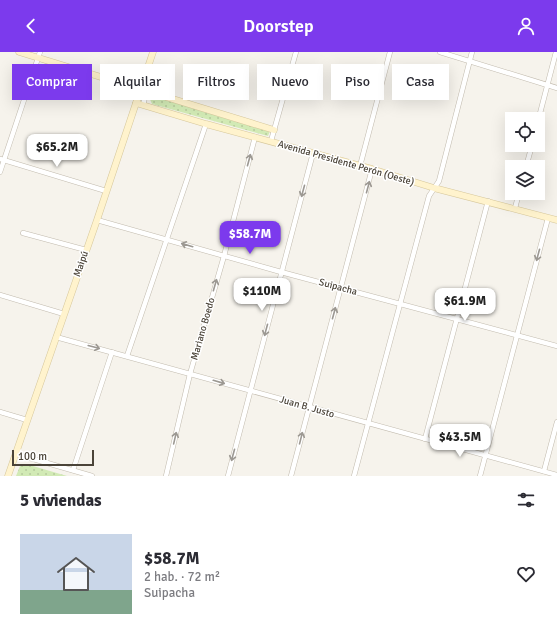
<!DOCTYPE html>
<html lang="es">
<meta charset="utf-8">
<style>
:root{--surface:#fff;--page:#f2f2f3;--text:#2b2b33;--muted:#7c7c81;--accent:#7c3aed}
body{margin:0;font-family:Signika,sans-serif;background:var(--page);color:var(--text);height:100vh;display:flex;flex-direction:column;font-size:15px;white-space:nowrap}
*{box-sizing:border-box;margin:0}
p{font-size:13px;color:var(--muted)}
.icon{flex:none;width:22px;height:22px;fill:none;stroke:currentColor;stroke-width:2;stroke-linecap:round;stroke-linejoin:round}
.map{position:relative;height:424px;overflow:hidden}
.side{display:flex;flex-direction:column;background:var(--surface);flex:1}
.side>*{flex:none}
.top-card{position:absolute;left:12px;top:12px;width:533px;height:36px;display:flex;gap:8px}
.tools{position:absolute;left:505px;top:60px;display:grid;gap:8px}
.tools a{display:grid;place-items:center;width:40px;height:40px;border-radius:0px;background:var(--surface);box-shadow:0 4px 16px #0002;font-size:20px}
.scale{position:absolute;left:12px;bottom:10px;width:82px;box-sizing:border-box;padding-left:4px;border:2px solid #4b4439;border-top:0;font-size:11px;line-height:14px;white-space:nowrap;color:#4b4439;-webkit-text-stroke:3px #fff;paint-order:stroke}
.price{position:absolute;translate:-50% -34px;padding:0 9px;border-radius:8px;background:#fff;color:#222;font-size:13px;line-height:26px;filter:drop-shadow(0 1px 2px #0008)}
.price::after{content:'';position:absolute;left:50%;top:24px;width:12px;height:9px;margin-left:-6px;background:inherit;clip-path:polygon(0 0,100% 0,50% 100%)}
.price.current{background:var(--accent);color:#fff}
ul{padding:0;list-style:none}
li{display:flex;align-items:center;gap:12px;height:100px;padding:0 20px}
li span{display:grid;place-items:center;flex:none;width:112px;height:80px;border-radius:0px;color:#555}
li>.icon{margin-inline-start:auto}
span .icon{width:48px;height:48px;fill:#fffc;stroke-width:1}
li b{font-size:17px}
h2{display:flex;justify-content:space-between;align-items:center;height:48px;padding:0 20px;font-size:17px}
.pill{padding:0 14px;border-radius:0px;background:var(--surface);box-shadow:0 4px 16px #0002;font-size:14px;line-height:36px}
.pill.current{background:var(--accent);color:#fff}
header{display:flex;justify-content:space-between;align-items:center;height:52px;padding:0 20px;background:var(--accent);color:#fff;font-size:18px;font-weight:600}
.map>svg:first-child{display:block}
.park{fill:url(#park-dots)}
.lines{fill:none;stroke-linecap:round;stroke-linejoin:round}
.minor-casing{stroke:#c2bbae;stroke-width:5.5}
.secondary-casing{stroke:#d6c79b;stroke-width:7}
.minor{stroke:#fff;stroke-width:4.5}
.secondary{stroke:#fff3cd;stroke-width:6}
.oneway{stroke:#9c9892}
.labels{text-anchor:middle;dominant-baseline:central;stroke-width:3;stroke-linejoin:round;paint-order:stroke}
.street-label{font-size:10px;fill:#4b4439;stroke:#fff}
</style>
<header><svg class="icon" aria-label="back" viewBox="0 0 24 24"><path d="M15 5l-7 7 7 7"/></svg>Doorstep<svg class="icon" aria-label="person" viewBox="0 0 24 24"><circle cx="12" cy="8" r="4"/><path d="M4 21q1-7 8-7t8 7"/></svg></header>
<div class="map">
<svg width="557" height="424" viewBox="0 0 557 424">
<defs>
<pattern id="park-dots" width="8" height="8" patternUnits="userSpaceOnUse"><rect width="8" height="8" fill="#d2eab5"/><path d="M2 2h.1M6 6h.1" fill="none" stroke="#b6ca9c" stroke-width="1.8" stroke-linecap="round"/></pattern>
</defs>
<rect width="100%" height="100%" fill="#f6f3ec"/>
<g class="park">
<path d="M155 43 270 79 268 84 152 52 149 45Z"/>
<path d="M26 412 67 424H16L20 414Z"/>
</g>
<g class="lines">
<defs>
<g id="minor">
<path d="M440 0 557 36"/>
<path d="M143 53 147 38"/>
<path d="M538 69 556 0"/>
<path d="M271 89 296 0"/>
<path d="M0 107 106 139"/>
<path d="M360 114 390 0"/>
<path d="M526 115 532 93"/>
<path d="M0 120 40 0"/>
<path d="M515 156 519 141"/>
<path d="M97 168 281 220 557 294"/>
<path d="M23 181 86 198"/>
<path d="M0 243 64 262"/>
<path d="M56 285 557 423"/>
<path d="M127 304 206 72"/>
<path d="M0 360 27 368"/>
<path d="M425 387 488 149"/>
<path d="M16 402 92 424"/>
<path d="M73 418 112 300"/>
<path d="M544 419 557 370"/>
<path d="M166 424 190 322 224 204 255 85"/>
<path d="M228 424 313 101"/>
<path d="M291 424 372 117"/>
<path d="M354 424 429 144 439 129 472 0"/>
<path d="M480 424 548 166"/>
</g>
<g id="secondary">
<path d="M19 0 274 78"/>
<path d="M136 51 206 72 372 117 434 136 557 168"/>
<path d="M8 424 97 168 153 0"/>
</g>
</defs>
<use href="#minor" class="minor-casing"/>
<use href="#secondary" class="secondary-casing"/>
<use href="#minor" class="minor"/>
<use href="#secondary" class="secondary"/>
</g>
<defs><path id="oneway-shaft" d="M-6 0H5M1.5-3L5.5 0L1.5 3" fill="none" stroke-width="1.6" stroke-linecap="round" stroke-linejoin="round"/></defs>
<g class="oneway">
<use href="#oneway-shaft" transform="translate(249 108) rotate(-75)"/>
<use href="#oneway-shaft" transform="translate(368 135) rotate(-75)"/>
<use href="#oneway-shaft" transform="translate(303 139) rotate(105)"/>
<use href="#oneway-shaft" transform="translate(187 193) rotate(-164)"/>
<use href="#oneway-shaft" transform="translate(538 203) rotate(105)"/>
<use href="#oneway-shaft" transform="translate(215 233) rotate(-74)"/>
<use href="#oneway-shaft" transform="translate(334 261) rotate(-75)"/>
<use href="#oneway-shaft" transform="translate(266 278) rotate(105)"/>
<use href="#oneway-shaft" transform="translate(94 295) rotate(15)"/>
<use href="#oneway-shaft" transform="translate(219 330) rotate(16)"/>
<use href="#oneway-shaft" transform="translate(175 386) rotate(-77)"/>
<use href="#oneway-shaft" transform="translate(301 386) rotate(-76)"/>
<use href="#oneway-shaft" transform="translate(233 403) rotate(105)"/>
</g>
<g class="labels">
<g class="street-label">
<text transform="translate(346 111) rotate(16)">Avenida Presidente Perón (Oeste)</text>
<text transform="translate(81 212) rotate(-71)">Maipú</text>
<text transform="translate(338 235) rotate(15)">Suipacha</text>
<text transform="translate(203 277) rotate(-74)">Mariano Boedo</text>
<text transform="translate(307 355) rotate(16)">Juan B. Justo</text>
</g>
</g>
</svg>
<div class="tools">
<a><svg class="icon" aria-label="locate" viewBox="0 0 24 24"><circle cx="12" cy="12" r="6"/><path d="M12 2v4M12 18v4M2 12h4M18 12h4"/></svg></a>
<a><svg class="icon" aria-label="layers" viewBox="0 0 24 24"><path d="M12 4l9 5-9 5-9-5zM3 14l9 5 9-5"/></svg></a>
</div>
<div class="scale">100 m</div>
<b class="price" style="left:57px;top:116px">$65.2M</b>
<b class="price current" style="left:250px;top:203px">$58.7M</b>
<b class="price" style="left:262px;top:260px">$110M</b>
<b class="price" style="left:465px;top:270px">$61.9M</b>
<b class="price" style="left:460px;top:406px">$43.5M</b>
<div class="top-card">
<a class="pill current">Comprar</a>
<a class="pill">Alquilar</a>
<a class="pill">Filtros</a>
<a class="pill">Nuevo</a>
<a class="pill">Piso</a>
<a class="pill">Casa</a>
</div>
</div>
<section class="side">
<h2>5 viviendas<svg class="icon" aria-label="filters" viewBox="0 0 24 24"><path d="M4 7h16M4 17h16"/><circle cx="9" cy="7" r="2"/><circle cx="15" cy="17" r="2"/></svg></h2>
<ul>
<li><span style="background:linear-gradient(#c9d6e8 70%,#7fa58c 0)"><svg class="icon" aria-label="home" viewBox="0 0 24 24"><path d="M3 11l9-7 9 7M6 9v11h12V9"/></svg></span><div><b>$58.7M</b><p>2 hab. · 72 m²</p><p>Suipacha</p></div><svg class="icon" aria-label="heart" viewBox="0 0 24 24"><path d="M12 20l-8-8c-3-5 5-10 8-4 3-6 11-1 8 4z"/></svg></li>
</ul>
</section>
